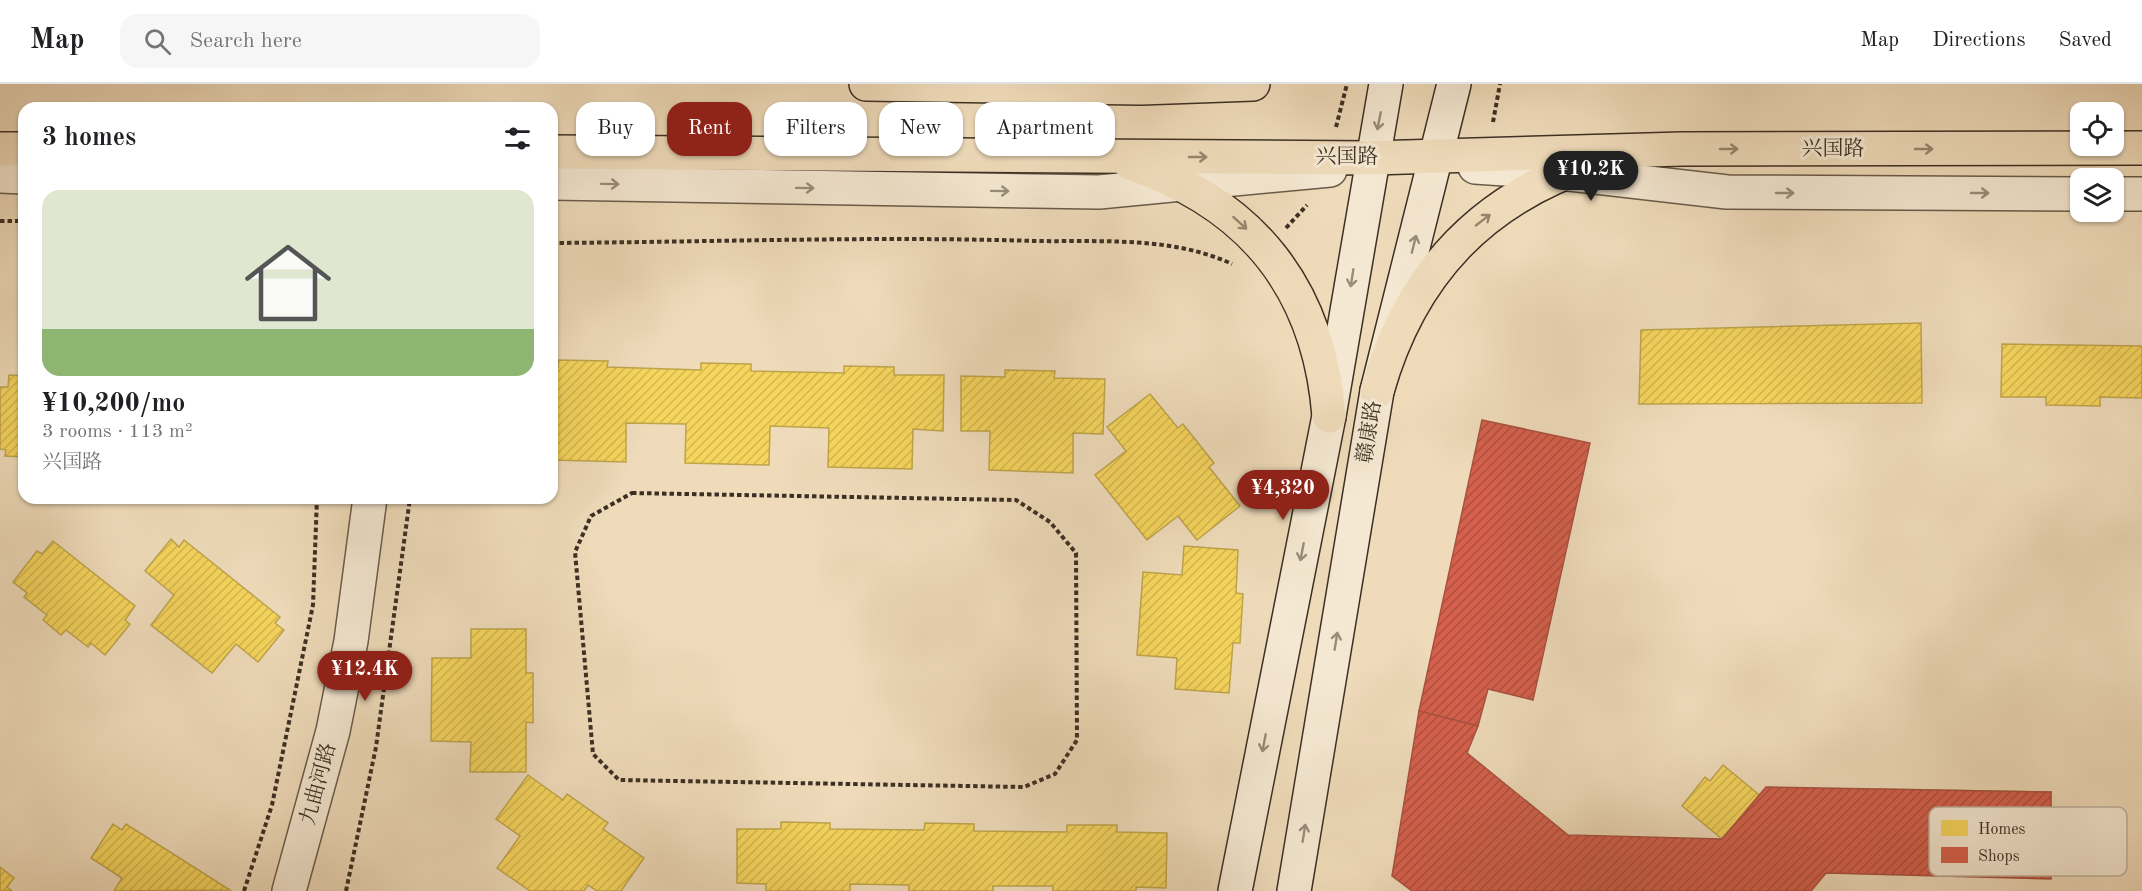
<!DOCTYPE html>
<meta charset="utf-8">
<style>
:root{--surface:#fff;--page:#f6f6f6;--text:#202124;--muted:#757577;--line:#e0e0e0;--accent:#8f2418}
body{margin:0;font-family:"Old Standard TT","Noto Serif SC",serif;background:var(--page);color:var(--text);height:100vh;display:flex;flex-direction:column;font-size:22px;white-space:nowrap}
*{box-sizing:border-box;margin:0}
p{font-size:20px;color:var(--muted)}
.icon{flex:none;width:33px;height:33px;fill:none;stroke:currentColor;stroke-width:2;stroke-linecap:round;stroke-linejoin:round}
.map{position:relative;flex:1;overflow:hidden}
.drawer{position:absolute;left:18px;top:18px;width:540px;height:402px;display:flex;flex-direction:column;background:var(--surface);border-radius:18px;box-shadow:0 2px 4px #0004}
.drawer>*{flex:none}
.guide{position:absolute;left:576px;top:18px;width:570px;height:54px;display:flex;gap:12px}
.buttons{position:absolute;left:2070px;top:18px;display:grid;gap:12px}
.buttons a{display:grid;place-items:center;width:54px;height:54px;border-radius:12px;background:var(--surface);box-shadow:0 2px 4px #0004;font-size:30px}
.price{position:absolute;translate:-50% -51px;padding:0 14px;border-radius:21px;background:var(--accent);color:#fff;font-size:20px;line-height:39px;filter:drop-shadow(0 2px 3px #0008)}
.price::after{content:'';position:absolute;left:50%;top:36px;width:18px;height:14px;margin-left:-9px;background:inherit;clip-path:polygon(0 0,100% 0,50% 100%)}
.price.active{background:#222;color:#fff}
ul{padding:0;list-style:none}
li{display:grid;align-content:center;gap:12px;height:318px;padding:0 24px}
li span{display:grid;place-items:center;height:186px;border-radius:18px;color:#555}
li>.icon{margin-inline-start:auto}
span .icon{width:108px;height:108px;fill:#fffc;stroke-width:1}
li b{font-size:26px}
h2{display:flex;justify-content:space-between;align-items:center;height:72px;padding:0 24px;font-size:26px}
.chip{padding:0 21px;border-radius:18px;background:var(--surface);box-shadow:0 2px 4px #0004;font-size:21px;line-height:54px}
.chip.active{background:var(--accent);color:#fff}
header{display:flex;align-items:center;gap:36px;box-sizing:border-box;height:84px;padding:0 30px;background:var(--surface);border-bottom:2px solid var(--line)}
header strong{font-size:28px}
nav{display:flex;gap:33px;margin-inline-start:auto;font-size:21px}
.search{width:420px;height:54px;background:var(--page);display:flex;align-items:center;gap:15px;box-sizing:border-box;padding:0 21px;border-radius:18px;color:var(--muted);font-size:22px}
.map>svg:first-child{display:block}
.homes{fill:url(#homes-hatch);stroke:#bea44b;stroke-width:1.5}
.shops{fill:url(#shops-hatch);stroke:#a85241;stroke-width:1.5}
.lines{fill:none;stroke-linecap:round;stroke-linejoin:round}
.tertiary-casing{stroke:#695b4a;stroke-width:36}
.secondary-casing{stroke:#3c3024;stroke-width:36}
.primary-casing{stroke:#3c3024;stroke-width:36}
.path{stroke:#3c3024;stroke-width:4;stroke-dasharray:4.5 3;stroke-linecap:butt}
.tertiary{stroke:#f5e8d2;stroke-width:33}
.secondary{stroke:#f5e8d2;stroke-width:33}
.primary{stroke:#efdbba;stroke-width:33}
.oneway{stroke:#988c7b}
.oneway2{stroke:#96866f}
.labels{text-anchor:middle;dominant-baseline:central;stroke-width:6;stroke-linejoin:round;paint-order:stroke}
.street-label{font-size:21px;fill:#3c3024;stroke:#f5e8d2}
.key{fill:#f5e8d2;stroke:#beb19e;stroke-width:1.5}
.key-label{font-size:16px;fill:#3c3024}
</style>
<header>
<strong>Map</strong>
<div class="search"><svg class="icon" aria-label="search" viewBox="0 0 24 24"><circle cx="10" cy="10" r="6"/><path d="M15 15l6 6"/></svg>Search here</div>
<nav><a>Map</a><a>Directions</a><a>Saved</a></nav>
</header>
<div class="map">
<svg width="2142" height="807" viewBox="0 0 2142 807">
<defs>
<pattern id="homes-hatch" width="6" height="6" patternUnits="userSpaceOnUse" patternTransform="scale(1.5)"><rect width="6" height="6" fill="#f6d55c"/><path d="M-1 1l2-2M0 6l6-6M5 7l2-2" fill="none" stroke="#d4b750"/></pattern>
<pattern id="shops-hatch" width="6" height="6" patternUnits="userSpaceOnUse" patternTransform="scale(1.5)"><rect width="6" height="6" fill="#d6604d"/><path d="M-1 1l2-2M0 6l6-6M5 7l2-2" fill="none" stroke="#af5040"/></pattern>
</defs>
<rect width="100%" height="100%" fill="#efdbba"/>
<filter id="stains"><feTurbulence type="fractalNoise" baseFrequency=".00333" numOctaves="4"/><feColorMatrix values="0 0 0 0 .2 0 0 0 0 .09 0 0 0 0 .02 0 0 0 .5 -.17"/></filter>
<radialGradient id="worn" r=".72"><stop offset=".6" stop-color="#630" stop-opacity="0"/><stop offset="1" stop-color="#630" stop-opacity=".3"/></radialGradient>
<g class="homes">
<path d="M1921 239 1922 319 1639 320 1641 246Z"/>
<path d="M2002 260 2142 262V314L2100 313V322L2046 321V313H2001Z"/>
<path d="M558 276 608 277 607 283 701 286V279L751 280V287L844 289V282L894 283V291H944L943 347 913 345 912 385 828 383 829 344 770 342 769 381 685 379 686 340 626 339V378L552 376V282L558 283Z"/>
<path d="M1005 286 1055 287 1054 294 1105 295 1103 350 1073 349V389L989 386 990 347H961V292L1005 293Z"/>
<path d="M9 291 24 292V373L5 372 6 366 0 365V303H8Z"/>
<path d="M1150 310 1178 344 1183 340 1214 379 1209 383 1240 422 1197 456 1178 432 1147 456 1095 391 1126 367 1107 343Z"/>
<path d="M171 455 179 463 184 456 280 533 275 539 284 546 258 578 236 560 212 589 151 541 174 511 145 487Z"/>
<path d="M53 457 135 522 125 536 130 540 105 571 91 559 88 563 66 546 61 551 43 536 47 531 24 513 27 509 13 498 37 467 42 470Z"/>
<path d="M1184 462 1238 466 1236 509 1243 510 1240 559H1233L1229 609 1175 605 1177 574 1137 571 1143 488 1182 491Z"/>
<path d="M471 545H526V589H533V639L526 638V688H470L471 658 431 657 432 574H471Z"/>
<path d="M1467 669 1504 700 1497 709 1517 725 1525 716 1568 751 1554 769 1559 773 1537 799 1494 763 1479 781 1488 789 1473 807H1432L1402 782 1435 742 1453 756 1465 742 1424 709 1448 680 1453 684Z"/>
<path d="M1723 681 1762 713 1755 722 1775 738 1782 729 1825 765 1811 782 1816 786 1799 807H1788L1751 777 1737 794 1746 802 1742 807H1673L1659 796 1693 755 1711 769 1722 755 1682 722 1705 693 1710 697Z"/>
<path d="M528 691 563 716 567 710 608 739 603 745 644 774 621 807H597L588 801 584 807H530L497 784 520 752 496 735Z"/>
<path d="M1879 705 2051 708 2050 754H2003V767L1919 765V752L1878 751Z"/>
<path d="M781 738 830 739V745L924 746 925 739 974 740V747L1067 748V741H1117V748L1167 749 1166 804 1136 803V807H1053V802H993V807H909V801L850 800V807H766V800L737 799V745H781Z"/>
<path d="M113 740 122 746 126 740 230 806 114 807 122 794 91 774Z"/>
<path d="M0 783 14 794 7 803 12 807H0Z"/>
</g>
<g class="shops">
<path d="M1482 336 1590 359 1533 616 1488 605 1478 642 1419 627Z"/>
<path d="M1419 627 1478 642 1467 669 1568 751 1722 755 1766 703 2051 708V795L1826 789 1811 807H1412L1392 792Z"/>
</g>
<g class="lines">
<defs>
<g id="tertiary">
<path d="M1475 83 1561 89 1727 108 2080 110"/>
<path d="M0 92 24 93"/>
<path d="M552 99 1099 108 1330 86"/>
<path d="M2114 110H2142"/>
<path d="M289 807 333 647 351 557 370 414"/>
</g>
<g id="secondary">
<path d="M1235 807 1329 332 1386 0"/>
<path d="M1294 807 1377 307 1454 0"/>
</g>
<g id="primary">
<path d="M866 0 1141 4 1253 0"/>
<path d="M0 65H24"/>
<path d="M552 68 1372 74 1682 65 2142 64"/>
<path d="M1130 79C1252 120 1319 204 1329 332"/>
<path d="M1377 307C1410 190 1482 113 1600 76"/>
</g>
</defs>
<use href="#tertiary" class="tertiary-casing"/>
<use href="#secondary" class="secondary-casing"/>
<use href="#primary" class="primary-casing"/>
<g class="path">
<path d="M1493 38 1500 0"/>
<path d="M1336 43 1347 0"/>
<path d="M0 137H24"/>
<path d="M1286 144 1307 121"/>
<path d="M552 159C713 158 874 152 1035 157 1100 158 1172 152 1232 180"/>
<path d="M632 409 1016 416 1050 438 1076 469 1077 656 1055 690 1024 703 619 696 593 670 575 468 591 432Z"/>
<path d="M244 807 272 721 313 521 317 414"/>
<path d="M346 807 376 663 410 414"/>
</g>
<use href="#tertiary" class="tertiary"/>
<use href="#secondary" class="secondary"/>
<use href="#primary" class="primary"/>
</g>
<defs><path id="oneway-shaft" d="M-6 0H5M1.5-3L5.5 0L1.5 3" fill="none" stroke-width="1.6" stroke-linecap="round" stroke-linejoin="round" transform="scale(1.5)"/></defs>
<g class="oneway">
<use href="#oneway-shaft" transform="translate(1379 37) rotate(101)"/>
<use href="#oneway-shaft" transform="translate(610 100) rotate(1)"/>
<use href="#oneway-shaft" transform="translate(805 104) rotate(1)"/>
<use href="#oneway-shaft" transform="translate(1000 107) rotate(1)"/>
<use href="#oneway-shaft" transform="translate(1785 109)"/>
<use href="#oneway-shaft" transform="translate(1980 109)"/>
<use href="#oneway-shaft" transform="translate(1414 160) rotate(-76)"/>
<use href="#oneway-shaft" transform="translate(1352 194) rotate(99)"/>
<use href="#oneway-shaft" transform="translate(1302 468) rotate(101)"/>
<use href="#oneway-shaft" transform="translate(1336 557) rotate(-81)"/>
<use href="#oneway-shaft" transform="translate(1264 659) rotate(101)"/>
<use href="#oneway-shaft" transform="translate(1304 749) rotate(-81)"/>
</g>
<g class="oneway2">
<use href="#oneway-shaft" transform="translate(1729 65)"/>
<use href="#oneway-shaft" transform="translate(1924 65)"/>
<use href="#oneway-shaft" transform="translate(1198 73)"/>
<use href="#oneway-shaft" transform="translate(1483 136) rotate(-38)"/>
<use href="#oneway-shaft" transform="translate(1240 139) rotate(42)"/>
</g>
<g class="labels">
<g class="street-label">
<text x="1833" y="65">兴国路</text>
<text x="1347" y="73">兴国路</text>
<text transform="translate(1370 348) rotate(-81)">赣康路</text>
<text transform="translate(319 700) rotate(-75)">九曲河路</text>
</g>
</g>
<rect x="1929" y="723" width="198" height="69" rx="9" class="key"/>
<rect x="1941" y="736" width="27" height="16" fill="#f6d55c"/>
<rect x="1941" y="763" width="27" height="16" fill="#d6604d"/>
<g class="key-label">
<text x="1978" y="750">Homes</text>
<text x="1978" y="777">Shops</text>
</g>
<rect width="100%" height="100%" filter="url(#stains)"/>
<rect width="100%" height="100%" fill="url(#worn)"/>
</svg>
<div class="buttons">
<a><svg class="icon" aria-label="locate" viewBox="0 0 24 24"><circle cx="12" cy="12" r="6"/><path d="M12 2v4M12 18v4M2 12h4M18 12h4"/></svg></a>
<a><svg class="icon" aria-label="layers" viewBox="0 0 24 24"><path d="M12 4l9 5-9 5-9-5zM3 14l9 5 9-5"/></svg></a>
</div>
<b class="price active" style="left:1591px;top:118px">¥10.2K</b>
<b class="price" style="left:1283px;top:437px">¥4,320</b>
<b class="price" style="left:365px;top:618px">¥12.4K</b>
<div class="guide">
<a class="chip">Buy</a>
<a class="chip active">Rent</a>
<a class="chip">Filters</a>
<a class="chip">New</a>
<a class="chip">Apartment</a>
</div>
<section class="drawer">
<h2>3 homes<svg class="icon" aria-label="filters" viewBox="0 0 24 24"><path d="M4 7h16M4 17h16"/><circle cx="9" cy="7" r="2"/><circle cx="15" cy="17" r="2"/></svg></h2>
<ul>
<li><span style="background:linear-gradient(#dfe7d0 75%,#8fb573 0)"><svg class="icon" aria-label="home" viewBox="0 0 24 24"><path d="M3 11l9-7 9 7M6 9v11h12V9"/></svg></span><div><b>¥10,200/mo</b><p>3 rooms · 113 m²</p><p>兴国路</p></div></li>
</ul>
</section>
</div>
